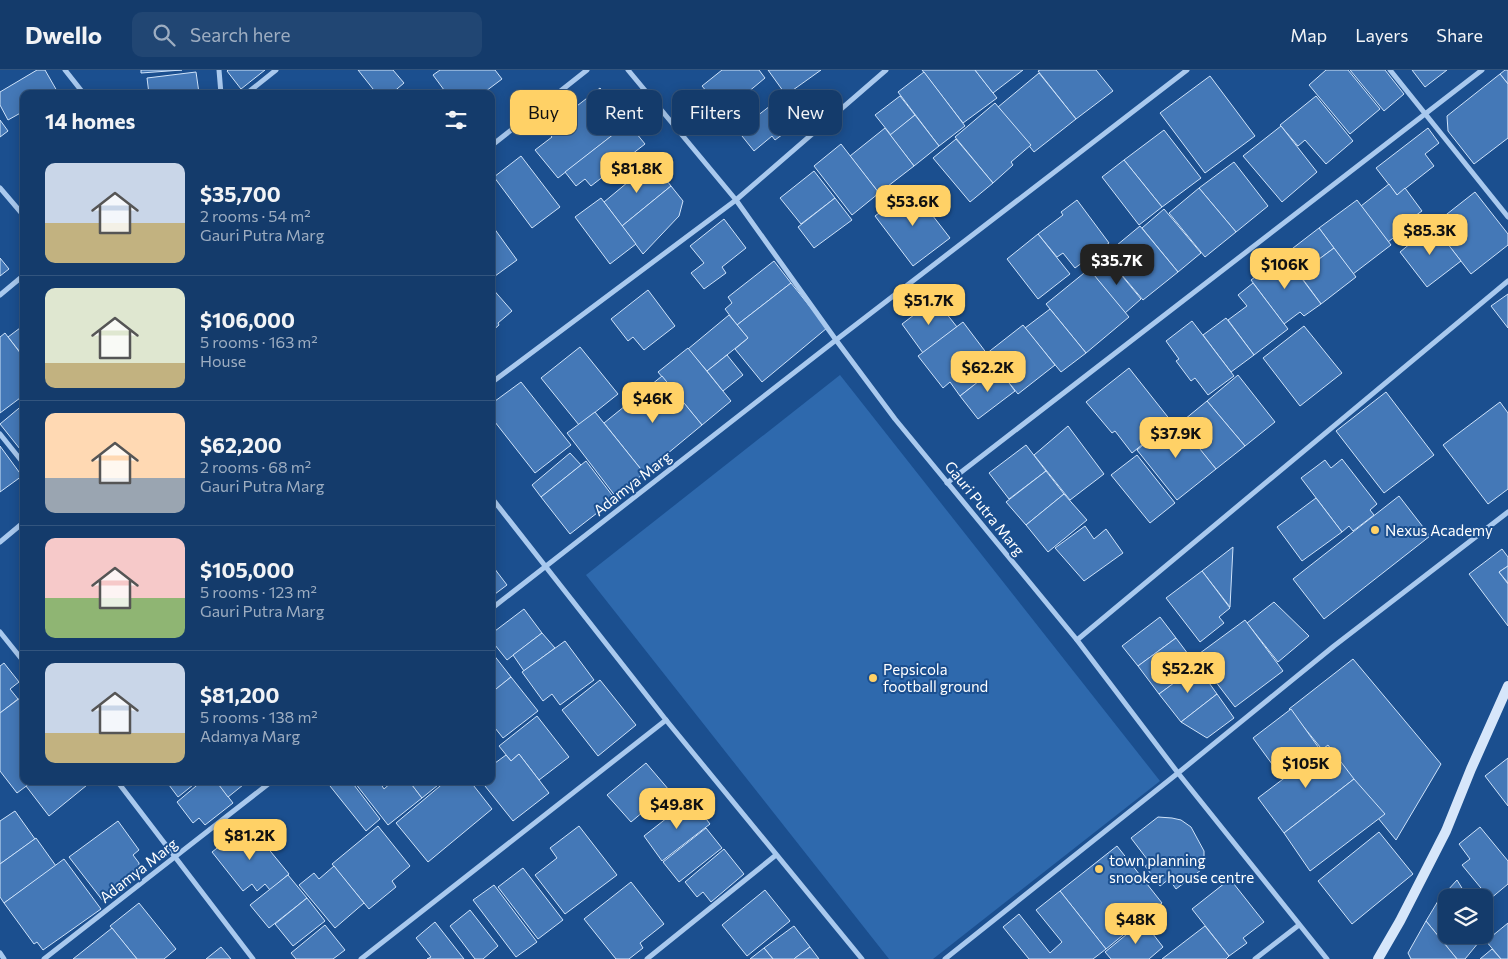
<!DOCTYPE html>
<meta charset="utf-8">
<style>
:root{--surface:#143b6b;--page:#214673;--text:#f1f3f6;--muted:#9dadc1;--line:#33557e;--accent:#ffd166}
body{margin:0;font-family:Commissioner,sans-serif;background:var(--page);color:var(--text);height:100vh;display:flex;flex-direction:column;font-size:19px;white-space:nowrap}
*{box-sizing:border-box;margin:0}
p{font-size:16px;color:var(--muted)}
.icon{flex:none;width:28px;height:28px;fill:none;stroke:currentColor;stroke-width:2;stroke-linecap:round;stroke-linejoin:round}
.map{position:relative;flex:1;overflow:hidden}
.panel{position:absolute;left:20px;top:20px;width:475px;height:695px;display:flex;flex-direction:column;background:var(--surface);border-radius:10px;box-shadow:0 2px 12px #0003,0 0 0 1px var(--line)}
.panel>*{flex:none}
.hud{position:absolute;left:510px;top:20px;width:475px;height:45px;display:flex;gap:10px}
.fabs{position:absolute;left:1438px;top:819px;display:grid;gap:10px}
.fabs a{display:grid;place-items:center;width:55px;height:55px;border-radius:10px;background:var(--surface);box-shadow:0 2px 12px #0003,0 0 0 1px var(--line);font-size:25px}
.price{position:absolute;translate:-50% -42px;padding:0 11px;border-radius:10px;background:var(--accent);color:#111;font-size:16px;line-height:32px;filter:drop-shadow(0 1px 2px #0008)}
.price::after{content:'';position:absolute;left:50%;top:30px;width:15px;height:11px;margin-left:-8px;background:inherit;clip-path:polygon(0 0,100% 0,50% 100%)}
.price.active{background:#222;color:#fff}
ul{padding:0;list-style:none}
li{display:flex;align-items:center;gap:15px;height:125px;padding:0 25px}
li+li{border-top:1px solid var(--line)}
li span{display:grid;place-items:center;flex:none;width:140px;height:100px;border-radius:10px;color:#555}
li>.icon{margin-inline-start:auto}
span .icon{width:60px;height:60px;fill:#fffc;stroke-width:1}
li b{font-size:21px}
h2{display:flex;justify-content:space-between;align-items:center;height:60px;padding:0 25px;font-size:21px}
.tag{padding:0 18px;border-radius:10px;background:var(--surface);box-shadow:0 2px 12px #0003,0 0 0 1px var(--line);font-size:18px;line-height:45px}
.tag.active{background:var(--accent);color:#111}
header{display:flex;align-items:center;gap:30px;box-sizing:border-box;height:70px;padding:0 25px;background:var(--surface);border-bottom:1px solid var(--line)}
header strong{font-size:24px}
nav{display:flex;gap:28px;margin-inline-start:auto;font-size:18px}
.search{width:350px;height:45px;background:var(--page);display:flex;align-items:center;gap:12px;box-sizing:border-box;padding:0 18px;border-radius:10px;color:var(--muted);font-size:19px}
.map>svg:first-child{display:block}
.green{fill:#2e69ad}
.building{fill:#4478b7;stroke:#cfe3fa}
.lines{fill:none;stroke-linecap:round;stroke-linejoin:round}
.street{stroke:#a9c9ee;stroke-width:5}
.secondary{stroke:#d6e6fa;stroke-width:10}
.poi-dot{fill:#ffd166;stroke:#1b4f8f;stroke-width:2}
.labels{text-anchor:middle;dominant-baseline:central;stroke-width:4;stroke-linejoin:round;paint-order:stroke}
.street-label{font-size:15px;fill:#fff;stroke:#1b4f8f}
.poi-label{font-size:15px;fill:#fff;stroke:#1b4f8f;text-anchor:start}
</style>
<header>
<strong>Dwello</strong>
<div class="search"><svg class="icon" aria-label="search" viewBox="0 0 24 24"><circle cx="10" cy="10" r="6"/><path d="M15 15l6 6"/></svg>Search here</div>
<nav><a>Map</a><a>Layers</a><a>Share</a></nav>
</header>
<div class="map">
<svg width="1508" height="889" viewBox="0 0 1508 889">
<rect width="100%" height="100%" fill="#1b4f8f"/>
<path class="green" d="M840 305 1160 711 933 889H889L586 505Z"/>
<g class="building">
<path d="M37 0H45L57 21 53 24H24V41L8 50 0 35V22Z"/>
<path d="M141 0H182L141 3Z"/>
<path d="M228 0H265L241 19 227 1Z"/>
<path d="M358 0H393L404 13 391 24H377Z"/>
<path d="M440 0H495L502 9 482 24H461L459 22 456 24H447L433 5Z"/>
<path d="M722 0H759L765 8 724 42 702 16Z"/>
<path d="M768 0H821L786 25Z"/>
<path d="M922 0H975L997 28 963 53Z"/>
<path d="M975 0H1023L993 23Z"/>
<path d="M1040 0H1096L1113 21 1076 49 1038 1Z"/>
<path d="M1326 0H1348L1380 39 1350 64 1309 15Z"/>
<path d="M1350 0H1385L1404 24 1384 41Z"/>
<path d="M1412 0H1447L1425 17Z"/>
<path d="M1505 0H1508V14L1500 4Z"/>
<path d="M196 2 199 23 149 24 147 8Z"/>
<path d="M924 2 965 56 939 76 898 22Z"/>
<path d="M1039 3 1076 49 1034 82 998 37Z"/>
<path d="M1500 4 1508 14V68L1474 94 1448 61 1447 46Z"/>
<path d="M1210 6 1255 66 1205 103 1160 43Z"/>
<path d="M600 18 628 53 558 108 535 80 552 67 546 60Z"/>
<path d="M900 26 915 45 891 65 875 45Z"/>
<path d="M1316 26 1353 71 1326 94 1305 70 1298 76 1280 55Z"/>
<path d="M775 32 794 56 775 70 772 66 754 81 738 61Z"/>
<path d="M995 33 1031 75 1011 92 1013 95 993 113 955 67Z"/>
<path d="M915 45 939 76 914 96 890 65Z"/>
<path d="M0 50 8 61 0 67Z"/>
<path d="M628 53 645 74 591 116 585 109 576 116 565 102Z"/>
<path d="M1281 56 1317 102 1282 132 1243 86Z"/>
<path d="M885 58 914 96 879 123 850 86Z"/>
<path d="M1428 58 1439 73 1425 84 1434 96 1397 125 1376 98Z"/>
<path d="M1164 60 1201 108 1162 137 1124 90Z"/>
<path d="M956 69 993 113 970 132 933 88Z"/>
<path d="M841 74 879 123 852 145 814 96Z"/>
<path d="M521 86 560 137 532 158 494 107Z"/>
<path d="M1124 90 1162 137 1139 155 1102 107Z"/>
<path d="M652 92 671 116 622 156 604 132Z"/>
<path d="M1234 92 1268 136 1236 162 1199 118Z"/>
<path d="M814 101 835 128 801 154 780 128Z"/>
<path d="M1389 114 1397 125 1405 118 1422 141 1412 148 1415 151 1388 172 1361 136Z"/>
<path d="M671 116 683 131 679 146 643 184 622 156Z"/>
<path d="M1199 118 1236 162 1205 187 1169 143Z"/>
<path d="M912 119 950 168 913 196 875 146Z"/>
<path d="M1475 122 1508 164V175L1471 204 1433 155Z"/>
<path d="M601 128 636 174 610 194 575 147Z"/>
<path d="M835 128 852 150 814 178 798 157Z"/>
<path d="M1077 130 1109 173 1075 198 1063 183 1057 187 1038 164 1063 145 1061 142Z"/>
<path d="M1357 130 1391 175 1353 204 1319 158Z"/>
<path d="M1164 139 1201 183 1178 202 1142 158Z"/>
<path d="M724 149 746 178 722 197 726 203 704 219 691 203 704 193 690 176Z"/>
<path d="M491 154 517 190 491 209Z"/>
<path d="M1433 155 1461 191 1427 217 1400 182Z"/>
<path d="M1140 156 1178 202 1143 230 1105 185Z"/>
<path d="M1319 158 1334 178 1299 204 1284 185Z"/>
<path d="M1038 164 1070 204 1038 229 1007 189Z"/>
<path d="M1334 178 1356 207 1321 234 1299 204Z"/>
<path d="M1284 185 1321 234 1304 246 1300 242 1284 254 1251 210Z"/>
<path d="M0 188 9 199 0 206Z"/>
<path d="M1109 190 1141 229 1125 243 1093 204Z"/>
<path d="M774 191 791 213 737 255 725 239 732 233 728 227Z"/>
<path d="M1089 199 1129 247 1086 283 1046 234Z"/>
<path d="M791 213 827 258 762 312 735 279 748 268 737 255Z"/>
<path d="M1253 213 1288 259 1254 285 1228 250 1247 236 1238 225Z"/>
<path d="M491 217 512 241 498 253 499 255 491 262Z"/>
<path d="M648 220 675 256 644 280 633 267 628 271 611 249Z"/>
<path d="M1508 224V258L1491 236Z"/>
<path d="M935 229 957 257 923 283 902 254Z"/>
<path d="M1050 239 1086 283 1061 302 1025 258Z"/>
<path d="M729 245 748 268 707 301 688 279Z"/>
<path d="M1226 248 1254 285 1231 302 1203 265Z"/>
<path d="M1192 251 1234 306 1208 325 1195 308 1191 311 1176 291 1179 289 1166 271Z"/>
<path d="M963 252 997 297 960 326 950 312 943 318 918 286Z"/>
<path d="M24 255V287L8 267Z"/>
<path d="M1023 255 1055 295 1018 324 986 284Z"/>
<path d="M1304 256 1342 303 1300 336 1263 288Z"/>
<path d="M5 263 24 288V325L0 343V267Z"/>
<path d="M580 277 618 324 579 355 541 308Z"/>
<path d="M688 278 731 331 702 355 658 302Z"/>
<path d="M727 285 743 305 723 321 707 301Z"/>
<path d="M997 297 1015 321 978 349 960 326Z"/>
<path d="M1129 298 1171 351 1132 383 1115 361 1112 363 1086 332Z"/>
<path d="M1238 305 1275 352 1245 376 1207 331Z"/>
<path d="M662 306 702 355 644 403 604 353Z"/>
<path d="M521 312 571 375 535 403 491 347V334Z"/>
<path d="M1386 322 1434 385 1384 423 1336 361Z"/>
<path d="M1207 331 1245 376 1216 399 1179 354Z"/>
<path d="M1500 332 1508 343V419L1488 434 1443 375Z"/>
<path d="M24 334V384L0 354Z"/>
<path d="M595 342 644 403 616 427 567 363Z"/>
<path d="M1175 348 1216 399 1177 430 1137 380Z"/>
<path d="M1068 356 1104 404 1070 430 1034 385Z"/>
<path d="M1026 375 1046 401 1009 429 989 403Z"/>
<path d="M0 376 22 406 0 422Z"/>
<path d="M570 383 581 395 541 427 532 415Z"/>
<path d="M1137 385 1175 433 1150 453 1111 405Z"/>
<path d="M1342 389 1377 434 1370 440 1374 445 1353 461 1349 456 1342 462 1301 408 1325 390 1331 398Z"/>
<path d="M586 391 615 429 570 464 541 427Z"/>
<path d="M1046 401 1064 424 1026 455 1006 432Z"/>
<path d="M1064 424 1087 450 1048 482 1026 455Z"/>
<path d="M1399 426 1430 466 1324 549 1293 509Z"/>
<path d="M1316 428 1342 462 1302 491 1277 457Z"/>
<path d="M1085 456 1094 469 1106 459 1123 483 1084 511 1055 478Z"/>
<path d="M1233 477 1230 537 1202 501Z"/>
<path d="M1502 479 1508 487V496L1499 502 1508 514V556L1469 504Z"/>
<path d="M491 494 507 515 491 527Z"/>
<path d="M1508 496V513L1499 502Z"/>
<path d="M1202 501 1230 538 1219 547 1224 553 1200 572 1166 528Z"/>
<path d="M1274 532 1309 566 1278 592 1247 553Z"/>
<path d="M524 539 542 563 507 590 491 570V564Z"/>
<path d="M1160 547 1176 568 1138 596 1122 576Z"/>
<path d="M1245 550 1283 601 1235 637 1196 586Z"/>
<path d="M542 563 555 578 524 601 513 585Z"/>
<path d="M1176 568 1197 596 1159 624 1138 596Z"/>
<path d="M565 571 594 610 560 635 552 624 543 631 522 602Z"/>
<path d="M493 584 511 607 491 623V586Z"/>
<path d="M1353 589 1441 694 1396 770 1289 639Z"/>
<path d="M4 593 19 612 10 619 18 629 0 643V596Z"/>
<path d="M1197 596 1217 624 1181 652 1159 624Z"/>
<path d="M511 607 538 641 503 668 491 653V623Z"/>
<path d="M600 610 636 655 598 686 562 640Z"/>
<path d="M1217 624 1234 648 1207 668 1181 652Z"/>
<path d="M24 625V711H33L17 723 0 701V643Z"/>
<path d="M1291 639 1321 681 1283 709 1253 668Z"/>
<path d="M537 646 569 687 539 710 519 684 511 691 499 676Z"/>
<path d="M1328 675 1354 709 1284 763 1258 728Z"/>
<path d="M519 684 549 723 513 751 481 711H491V696L506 685 511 691Z"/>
<path d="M1508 688V736L1485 706Z"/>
<path d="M646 693 669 720 631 752 607 725Z"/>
<path d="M1354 709 1385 744 1310 801 1284 763Z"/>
<path d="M33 711H92L49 746 26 716Z"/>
<path d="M166 711H198L178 727Z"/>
<path d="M202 711H216L233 733 205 755 199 748 193 753 177 732Z"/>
<path d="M216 711H248L228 727Z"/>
<path d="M326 711H351L380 749 366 761Z"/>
<path d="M357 711H379L384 719 393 711H409L422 728 388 755 355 713Z"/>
<path d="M409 711H443L422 728Z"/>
<path d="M446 711H470L492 739 428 792 396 753Z"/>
<path d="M691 729 710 754 662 791 644 766Z"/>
<path d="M15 741 35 769 0 794V751Z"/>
<path d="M1158 747 1172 748 1181 750 1191 757 1204 781V790L1201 800 1176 819 1169 809 1160 816 1145 796 1150 793 1131 768Z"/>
<path d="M118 751 139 780 133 785 139 793V799L137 805 131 811 103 831 69 787Z"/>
<path d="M248 754 289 804 270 820 265 814 257 821 252 814 243 821 212 782Z"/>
<path d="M378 756 410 796 392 811 396 817 369 839 332 794Z"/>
<path d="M579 756 617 805 565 844 535 805 557 788 550 778Z"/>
<path d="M1480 757 1508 791V814L1490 829 1462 795 1470 789 1459 774Z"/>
<path d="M706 758 722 778 679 812 663 792Z"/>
<path d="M1379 762 1413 804 1352 854 1318 811Z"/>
<path d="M36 768 56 796 4 833 0 827V794Z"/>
<path d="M1117 776 1162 833 1106 879 1060 821Z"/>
<path d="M724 779 744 804 711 832 703 822 697 827 685 812Z"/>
<path d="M64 789 101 839 43 880 37 872 34 874 4 833Z"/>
<path d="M334 796 364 833 335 858 299 815 314 803 319 809Z"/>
<path d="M523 798 563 850 538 869 498 817Z"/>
<path d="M288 805 307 828 269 858 250 835Z"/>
<path d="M1230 809 1264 852 1243 868 1247 873 1229 886 1192 839Z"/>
<path d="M1457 810 1468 828H1446V865H1484V854L1488 861 1465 889H1457L1426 851 1438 831Z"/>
<path d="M631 812 664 854 640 873 643 878 629 889H616L584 849Z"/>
<path d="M494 815 537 872 516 887 473 830Z"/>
<path d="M765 820 790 851 747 886 722 855Z"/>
<path d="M1060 821 1106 879 1093 889H1029L1003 857 1019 844 1050 883 1062 872 1036 840Z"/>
<path d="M307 828 325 851 293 876 275 854Z"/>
<path d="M139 833 176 879 164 889H137L110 856Z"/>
<path d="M470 840 498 876 483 889H475L450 856Z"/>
<path d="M1143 851 1163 877 1149 889H1111L1105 882Z"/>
<path d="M1426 851 1457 889H1411L1408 883Z"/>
<path d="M435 852 464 889H427L431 887 416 868Z"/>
<path d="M1508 853V889H1501L1486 871Z"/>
<path d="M325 855 345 880 333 889H296L291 883Z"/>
<path d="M794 856 810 877 794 889H773L764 878Z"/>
<path d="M1205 856 1229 886 1226 889H1162Z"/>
<path d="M112 858 137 889H73Z"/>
<path d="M221 877 231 889H206Z"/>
<path d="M810 877 819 889H794L795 888Z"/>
<path d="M764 878 773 889H750Z"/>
<path d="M1492 879 1501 889H1480Z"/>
</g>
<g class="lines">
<g class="street">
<path d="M65 0 84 24"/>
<path d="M219 0 221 24"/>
<path d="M628 0 736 130 836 270 895 349 1077 570 1178 703 1327 889"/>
<path d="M1390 0 1508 147"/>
<path d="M246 24 276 0"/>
<path d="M491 76 587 0"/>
<path d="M0 118 24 146"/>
<path d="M0 225 24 205"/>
<path d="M491 313 736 130 886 0"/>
<path d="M0 364 24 394"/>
<path d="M947 413 1482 0"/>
<path d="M491 427 666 650 862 889"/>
<path d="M0 472 24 452"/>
<path d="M491 539 836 270 1187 0"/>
<path d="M0 562 24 592"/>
<path d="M1077 570 1508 211"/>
<path d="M117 711 253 889"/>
<path d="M0 883 4 889"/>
<path d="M44 889 272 711"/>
<path d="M361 889 666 650"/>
<path d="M647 889 776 785"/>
<path d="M945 889 1178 703 1334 576 1508 442"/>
<path d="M1255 889 1299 855"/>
</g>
<path class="secondary" d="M1378 889 1400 851 1446 761 1471 699 1508 616"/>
</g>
<g class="poi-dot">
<circle cx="1375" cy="460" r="5"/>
<circle cx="873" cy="608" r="5"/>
<circle cx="1099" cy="799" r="5"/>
</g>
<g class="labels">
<g class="street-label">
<text transform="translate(632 413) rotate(-38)">Adamya Marg</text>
<text transform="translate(985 438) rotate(51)">Gauri Putra Marg</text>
<text transform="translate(138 800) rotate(-38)">Adamya Marg</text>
</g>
<g class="poi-label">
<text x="1385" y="460">Nexus Academy</text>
<text x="883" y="599">Pepsicola<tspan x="883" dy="17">football ground</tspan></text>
<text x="1109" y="790">town planning<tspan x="1109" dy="17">snooker house centre</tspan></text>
</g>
</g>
</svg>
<div class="fabs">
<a><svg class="icon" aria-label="layers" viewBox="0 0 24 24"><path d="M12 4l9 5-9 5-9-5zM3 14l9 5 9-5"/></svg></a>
</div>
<b class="price" style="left:637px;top:124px">$81.8K</b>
<b class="price" style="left:913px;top:157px">$53.6K</b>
<b class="price" style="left:1430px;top:186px">$85.3K</b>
<b class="price active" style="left:1117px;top:216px">$35.7K</b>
<b class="price" style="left:1285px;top:220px">$106K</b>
<b class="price" style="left:929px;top:256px">$51.7K</b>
<b class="price" style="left:988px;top:323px">$62.2K</b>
<b class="price" style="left:653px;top:354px">$46K</b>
<b class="price" style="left:1176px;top:389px">$37.9K</b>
<b class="price" style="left:1188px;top:624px">$52.2K</b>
<b class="price" style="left:1306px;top:719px">$105K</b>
<b class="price" style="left:677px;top:760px">$49.8K</b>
<b class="price" style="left:250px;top:791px">$81.2K</b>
<b class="price" style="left:1136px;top:875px">$48K</b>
<div class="hud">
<a class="tag active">Buy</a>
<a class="tag">Rent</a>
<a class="tag">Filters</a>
<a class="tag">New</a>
</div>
<section class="panel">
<h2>14 homes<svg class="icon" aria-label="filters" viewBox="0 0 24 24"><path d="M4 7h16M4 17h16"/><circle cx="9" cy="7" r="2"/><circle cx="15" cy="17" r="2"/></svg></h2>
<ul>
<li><span style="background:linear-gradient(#c9d6e8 60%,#c2b280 0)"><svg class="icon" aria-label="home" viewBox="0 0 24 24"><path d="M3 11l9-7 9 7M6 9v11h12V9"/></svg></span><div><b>$35,700</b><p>2 rooms · 54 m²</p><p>Gauri Putra Marg</p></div></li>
<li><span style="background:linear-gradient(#dfe7d0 75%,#c2b280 0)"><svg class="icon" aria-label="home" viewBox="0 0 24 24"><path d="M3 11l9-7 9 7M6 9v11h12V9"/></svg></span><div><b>$106,000</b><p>5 rooms · 163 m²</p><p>House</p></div></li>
<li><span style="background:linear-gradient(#ffd9b3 65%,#9aa5b1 0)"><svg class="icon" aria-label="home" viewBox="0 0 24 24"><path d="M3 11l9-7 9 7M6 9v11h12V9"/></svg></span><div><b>$62,200</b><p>2 rooms · 68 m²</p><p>Gauri Putra Marg</p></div></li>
<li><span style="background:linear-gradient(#f6c9c9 60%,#8fb573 0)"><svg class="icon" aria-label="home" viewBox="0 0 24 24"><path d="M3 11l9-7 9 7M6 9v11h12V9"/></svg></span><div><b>$105,000</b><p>5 rooms · 123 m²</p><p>Gauri Putra Marg</p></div></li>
<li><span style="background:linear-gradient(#c9d6e8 70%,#c2b280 0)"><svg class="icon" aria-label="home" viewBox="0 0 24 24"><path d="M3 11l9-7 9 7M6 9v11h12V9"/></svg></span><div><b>$81,200</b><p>5 rooms · 138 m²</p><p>Adamya Marg</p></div></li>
</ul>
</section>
</div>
